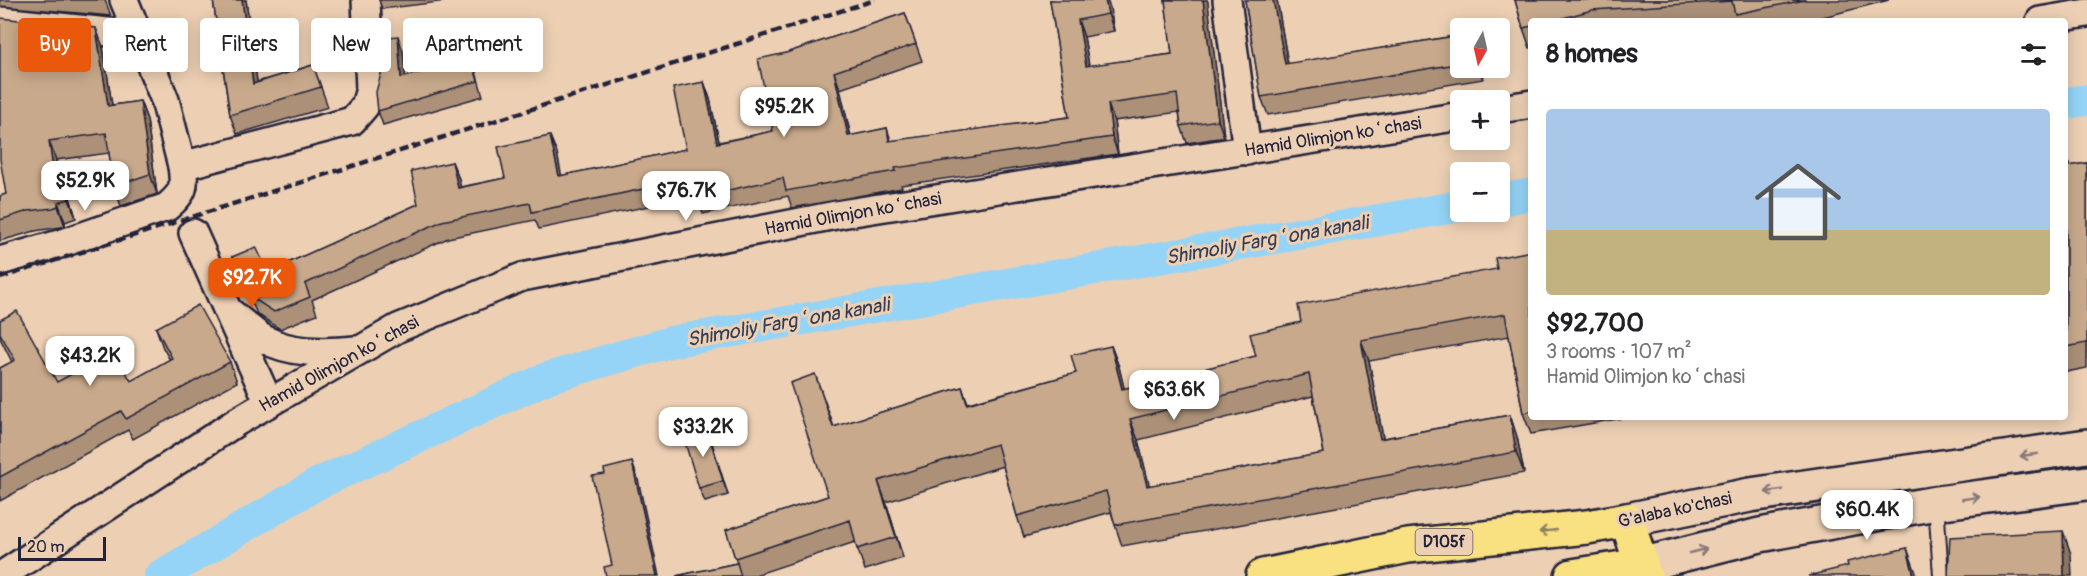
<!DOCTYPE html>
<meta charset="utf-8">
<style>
:root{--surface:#fff;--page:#f6f6f6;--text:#202124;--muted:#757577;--accent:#ea580c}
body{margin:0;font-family:Pangolin,sans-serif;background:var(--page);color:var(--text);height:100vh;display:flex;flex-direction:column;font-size:22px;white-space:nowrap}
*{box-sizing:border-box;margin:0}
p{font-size:20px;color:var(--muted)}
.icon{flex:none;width:33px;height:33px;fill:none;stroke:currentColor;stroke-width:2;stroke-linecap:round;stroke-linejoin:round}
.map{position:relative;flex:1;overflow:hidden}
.sheet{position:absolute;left:1528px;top:18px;width:540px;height:402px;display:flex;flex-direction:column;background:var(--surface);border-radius:6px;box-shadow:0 3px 15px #0003}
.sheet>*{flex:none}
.hud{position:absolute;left:18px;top:18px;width:570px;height:54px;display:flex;gap:12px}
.needle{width:39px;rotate:188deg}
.buttons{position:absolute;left:1450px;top:18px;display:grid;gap:12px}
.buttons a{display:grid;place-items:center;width:60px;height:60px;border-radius:6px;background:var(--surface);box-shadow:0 3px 15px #0003;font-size:30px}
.scale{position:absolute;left:18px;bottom:15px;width:88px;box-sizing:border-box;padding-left:6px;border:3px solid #22223b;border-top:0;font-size:16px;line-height:21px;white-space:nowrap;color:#22223b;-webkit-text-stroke:4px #edd0b4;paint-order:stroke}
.price{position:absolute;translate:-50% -51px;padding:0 14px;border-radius:12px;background:#fff;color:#222;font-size:20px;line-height:39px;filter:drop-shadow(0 2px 3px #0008)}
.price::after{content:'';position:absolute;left:50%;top:36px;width:18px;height:14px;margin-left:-9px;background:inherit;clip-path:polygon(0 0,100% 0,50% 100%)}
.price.active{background:var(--accent);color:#fff}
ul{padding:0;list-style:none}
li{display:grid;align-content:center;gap:12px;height:318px;padding:0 18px}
li span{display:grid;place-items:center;height:186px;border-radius:6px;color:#555}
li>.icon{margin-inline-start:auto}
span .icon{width:108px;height:108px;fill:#fffc;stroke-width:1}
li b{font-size:26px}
h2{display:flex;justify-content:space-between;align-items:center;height:72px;padding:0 18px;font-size:26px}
.tag{padding:0 21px;border-radius:6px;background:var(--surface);box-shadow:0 3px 15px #0003;font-size:21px;line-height:54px}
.tag.active{background:var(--accent);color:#fff}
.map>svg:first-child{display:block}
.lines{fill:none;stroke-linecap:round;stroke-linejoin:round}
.canal{stroke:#95d4f6;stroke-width:32}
.service-casing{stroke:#22223b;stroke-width:18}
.minor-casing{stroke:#22223b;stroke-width:32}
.secondary-casing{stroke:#22223b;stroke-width:38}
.primary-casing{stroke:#22223b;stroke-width:38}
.service{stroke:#edd0b4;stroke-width:14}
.minor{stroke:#edd0b4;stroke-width:27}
.secondary{stroke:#edd0b4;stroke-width:33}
.primary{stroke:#f9e181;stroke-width:33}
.rail{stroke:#22223b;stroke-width:4.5;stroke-dasharray:9 4.5;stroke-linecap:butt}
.wall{fill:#ac9178;stroke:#22223b;stroke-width:1.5;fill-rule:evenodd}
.shaded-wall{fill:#8c7661;stroke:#22223b;stroke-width:1.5}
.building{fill:#c8a98b;stroke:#22223b;stroke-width:1.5;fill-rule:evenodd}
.oneway{stroke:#887978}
.oneway2{stroke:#8e825e}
.labels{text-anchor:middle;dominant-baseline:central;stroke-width:6;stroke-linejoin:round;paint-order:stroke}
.shield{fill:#edd0b4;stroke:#5f565f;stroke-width:1.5}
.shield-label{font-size:16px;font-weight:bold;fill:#22223b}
.street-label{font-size:18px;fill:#22223b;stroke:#edd0b4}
.water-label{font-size:20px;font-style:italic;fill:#333d57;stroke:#edd0b4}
</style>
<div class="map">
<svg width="2087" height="576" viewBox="0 0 2087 576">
<rect width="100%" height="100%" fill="#edd0b4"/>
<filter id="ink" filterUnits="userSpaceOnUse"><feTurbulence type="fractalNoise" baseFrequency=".0167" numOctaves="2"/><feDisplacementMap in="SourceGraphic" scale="12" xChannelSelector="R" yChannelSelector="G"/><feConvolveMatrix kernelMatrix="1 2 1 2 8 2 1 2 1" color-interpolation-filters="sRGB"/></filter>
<g filter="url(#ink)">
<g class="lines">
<g class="canal">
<path d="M2066 103 2087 100"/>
<path d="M1500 200 1532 194"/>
<path d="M160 576 317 484 547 378 670 342 1461 206"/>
</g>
<defs>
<path id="service" d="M1936 503 1941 576"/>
<g id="minor">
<path d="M124 0 165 100 182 166 352 121 365 106 370 89 366 0"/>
<path d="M1227 0 1247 151"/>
<path d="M0 21 138 35"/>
<path d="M2040 21 2087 13"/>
<path d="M1500 109 1532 104"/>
<path d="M193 233 269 403"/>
<path d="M0 261 63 243 167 207C184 192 185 188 182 166"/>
<path d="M231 313C241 321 252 332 264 339 291 354 325 353 355 350"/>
<path d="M1 576 238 421 398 328 522 277 841 214 1461 116"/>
</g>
<g id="secondary">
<path d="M1627 520 1750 495 2087 446"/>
<path d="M1641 565 1760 535 1936 503 2087 483"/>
</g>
<g id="primary">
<path d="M1263 576 1408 546 1587 527 1627 520 1645 576"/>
<path d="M1572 576 1641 565"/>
</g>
</defs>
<use href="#service" class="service-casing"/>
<use href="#minor" class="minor-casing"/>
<use href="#secondary" class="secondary-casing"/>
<use href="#primary" class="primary-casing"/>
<use href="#service" class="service"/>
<use href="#minor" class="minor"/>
<use href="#secondary" class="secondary"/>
<use href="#primary" class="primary"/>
<path class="rail" d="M0 278 875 0"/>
</g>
<g class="wall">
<path d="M0 0H105L111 16 0 6Z"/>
<path d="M213 0H246L257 82 313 65 328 107 237 134 230 115Z"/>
<path d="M379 0H455L382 9Z"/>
<path d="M1050 0 1110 8 1114 31 1084 37 1089 66 1172 54 1165 0H1207L1224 137 1187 143 1181 126 1179 112 1114 121 1118 154 901 185 902 188 792 208 788 196 703 214 697 196 539 229 535 220 448 238 312 300 317 314 280 329 257 314 239 274 232 257 268 272 418 204 452 162 459 179 460 187 505 178 557 153 561 176 686 149 704 82 710 99 719 142 773 131 786 53 905 13 922 61 840 89 851 136 887 128 891 141 1069 117Z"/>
<path d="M1245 0H1277L1288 64 1461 35V68H1481L1483 79 1268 115 1261 97Z"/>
<path d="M1515 0H1889L1827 16 1803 21H1532V47L1530 48 1523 28Z"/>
<path d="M103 47 112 105 140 101 147 120 157 194 121 206 114 186 109 153 56 160 59 182 64 181 71 201 76 218 65 222V226L61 227 35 231 0 241V196L6 194Z"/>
<path d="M403 51 405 77 476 72 483 96 383 125 378 111Z"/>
<path d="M2066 154 2070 166 2087 163V368L2066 372Z"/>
<path d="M1532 251V417H1629L1531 434 1523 413 1509 336 1369 361 1383 438 1510 415 1517 437 1524 473 1122 546 1115 525 1111 512 1024 537 1017 516 1003 466 886 502 903 558 865 570 855 542 752 576H676L737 563 726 530 828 496 815 374 834 427 962 387 968 403 1076 373 1111 346 1119 367 1124 389 1256 356 1301 322 1497 269ZM1313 396 1324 453 1149 486 1138 440Z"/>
<path d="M0 320 57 382 131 381 170 360 163 348 156 328 230 362 237 382 133 439 128 430 0 501V368L12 362 0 338Z"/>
<path d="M707 429 728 495 705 502 699 488Z"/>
</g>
<g class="shaded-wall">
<path d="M242 0H246L260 103 253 84Z"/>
<path d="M1105 0H1107L1110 8 1114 31 1108 14Z"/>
<path d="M1203 0H1207L1208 2 1224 137 1218 120Z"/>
<path d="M1273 0H1277L1291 83 1285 64Z"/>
<path d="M1078 20 1084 37 1092 83 1086 66Z"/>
<path d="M96 28 103 47 115 125 108 106Z"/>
<path d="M398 36 403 51 407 92 401 78Z"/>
<path d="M1478 68H1481L1483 79Z"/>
<path d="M834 72 840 89 854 153 848 136Z"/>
<path d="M704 82 710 99 723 160 717 143Z"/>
<path d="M140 101 147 120 157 194 150 174Z"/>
<path d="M1108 104 1114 121 1118 154 1112 137Z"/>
<path d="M550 136 557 153 565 193 559 176Z"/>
<path d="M49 141 56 160 62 203 55 183Z"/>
<path d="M452 162 459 179 464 205 458 188Z"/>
<path d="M64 181 71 201 76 218 69 199Z"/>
<path d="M58 202 65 222V226L58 206Z"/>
<path d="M1361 340 1369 361 1387 460 1380 439Z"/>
<path d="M1111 346 1119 367 1130 411 1122 389Z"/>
<path d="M1510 415 1517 437 1524 473 1516 452Z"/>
<path d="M1130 419 1138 440 1155 508 1147 486Z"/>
<path d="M707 429 712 443 728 495 723 481Z"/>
<path d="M632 462 638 479 659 576H657Z"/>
<path d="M878 481 886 502 903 558 896 537Z"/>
<path d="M2063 531 2071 554 2072 576H2064Z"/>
<path d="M1907 548 1915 570 1917 576H1914Z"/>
</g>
<g class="building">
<path d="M213 0H242L253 84 313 65 321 87 230 115Z"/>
<path d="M1050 0H1105L1108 14 1078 20 1086 66 1172 54 1165 0H1203L1218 120 1181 126 1177 94 1108 104 1112 137 895 168 896 171 884 173 786 191 783 178 697 197 692 179 532 212 530 203 442 221 305 284 310 297 274 312 251 297 232 257 256 247 268 272 418 204 411 171 452 162 458 188 505 178 498 147 550 136 559 176 686 149 673 88 704 82 717 143 773 131 758 59 786 53 905 13 916 44 834 72 848 136 887 128 889 141 1069 117Z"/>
<path d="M1245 0H1273L1285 64 1461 35V63L1261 97Z"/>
<path d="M1515 0H1805L1735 14 1732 1 1592 10 1552 21H1532V26L1523 28Z"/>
<path d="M0 18 96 28 108 106 140 101 150 174 114 186 106 133 49 141 55 183 64 181 69 199 58 202V206L53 208 28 211 0 220V196L6 194 0 159Z"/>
<path d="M398 36 401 78 471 58 478 81 378 111 376 92 381 74 379 38Z"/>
<path d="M2066 154 2068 166 2087 163V343L2066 347Z"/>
<path d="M1532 251V411L1523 413 1505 314 1361 340 1380 439 1510 415 1516 452 1115 525 1106 491 1017 516 997 444 878 481 896 537 857 549 850 520 735 558 726 530 828 496 790 383 815 374 833 427 962 387 967 404 1076 373 1071 355 1111 346 1122 389 1256 356 1250 334 1301 322 1298 305 1497 269 1495 258ZM1309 374 1324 453 1147 486 1130 419Z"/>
<path d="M198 305 230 362 126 419 121 411 0 477V368L15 360 0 333V320L17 311 57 382 114 351 131 381 172 358 156 328Z"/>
<path d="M707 429 723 481 699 488 683 436Z"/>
<path d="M632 462 657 576H606L604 567 612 565 592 476 605 474 604 469Z"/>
<path d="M2063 531 2064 576H1948L1950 537Z"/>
<path d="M1907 548 1914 576H1808L1848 566 1847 562Z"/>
<path d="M737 563 741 576H676Z"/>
</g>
<defs><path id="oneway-shaft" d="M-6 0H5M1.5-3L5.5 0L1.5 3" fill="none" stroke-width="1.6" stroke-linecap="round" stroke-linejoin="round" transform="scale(1.5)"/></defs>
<g class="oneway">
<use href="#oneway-shaft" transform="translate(2029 455) rotate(172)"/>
<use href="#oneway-shaft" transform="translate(1774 491) rotate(172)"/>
<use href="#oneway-shaft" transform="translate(1971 498) rotate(-8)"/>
<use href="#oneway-shaft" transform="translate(1698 551) rotate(-14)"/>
</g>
<use class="oneway2" href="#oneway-shaft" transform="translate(1548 531) rotate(174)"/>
</g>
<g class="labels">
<rect class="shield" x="1415.5" y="529" width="57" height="26" rx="4.5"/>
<g class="shield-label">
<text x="1444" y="542">D105f</text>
</g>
<g class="street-label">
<text transform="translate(1333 137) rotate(-9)">Hamid Olimjon koʻchasi</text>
<text transform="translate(853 214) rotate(-10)">Hamid Olimjon koʻchasi</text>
<text transform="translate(339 364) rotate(-29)">Hamid Olimjon koʻchasi</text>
<text transform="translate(1675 510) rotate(-12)">G'alaba ko'chasi</text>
</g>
<g class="water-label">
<text transform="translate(1267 240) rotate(-10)">Shimoliy Fargʻona kanali</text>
<text transform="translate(788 322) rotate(-10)">Shimoliy Fargʻona kanali</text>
</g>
</g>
</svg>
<div class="buttons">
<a><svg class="needle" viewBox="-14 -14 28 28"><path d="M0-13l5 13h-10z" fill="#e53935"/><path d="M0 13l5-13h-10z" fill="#757577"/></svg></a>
<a>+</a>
<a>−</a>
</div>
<div class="scale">20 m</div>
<b class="price" style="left:784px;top:138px">$95.2K</b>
<b class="price" style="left:85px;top:212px">$52.9K</b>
<b class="price" style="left:686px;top:222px">$76.7K</b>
<b class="price active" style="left:252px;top:309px">$92.7K</b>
<b class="price" style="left:90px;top:387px">$43.2K</b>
<b class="price" style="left:1174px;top:421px">$63.6K</b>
<b class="price" style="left:703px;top:458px">$33.2K</b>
<b class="price" style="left:1867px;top:541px">$60.4K</b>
<div class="hud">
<a class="tag active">Buy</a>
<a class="tag">Rent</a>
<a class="tag">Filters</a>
<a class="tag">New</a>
<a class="tag">Apartment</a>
</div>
<section class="sheet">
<h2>8 homes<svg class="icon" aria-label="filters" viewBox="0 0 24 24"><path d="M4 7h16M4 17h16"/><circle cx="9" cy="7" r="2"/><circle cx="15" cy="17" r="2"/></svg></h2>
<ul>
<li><span style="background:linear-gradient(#a9c7e8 65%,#c2b280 0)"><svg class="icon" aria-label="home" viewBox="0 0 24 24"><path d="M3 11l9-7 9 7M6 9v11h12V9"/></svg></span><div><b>$92,700</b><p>3 rooms · 107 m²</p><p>Hamid Olimjon koʻchasi</p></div></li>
</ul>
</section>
</div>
